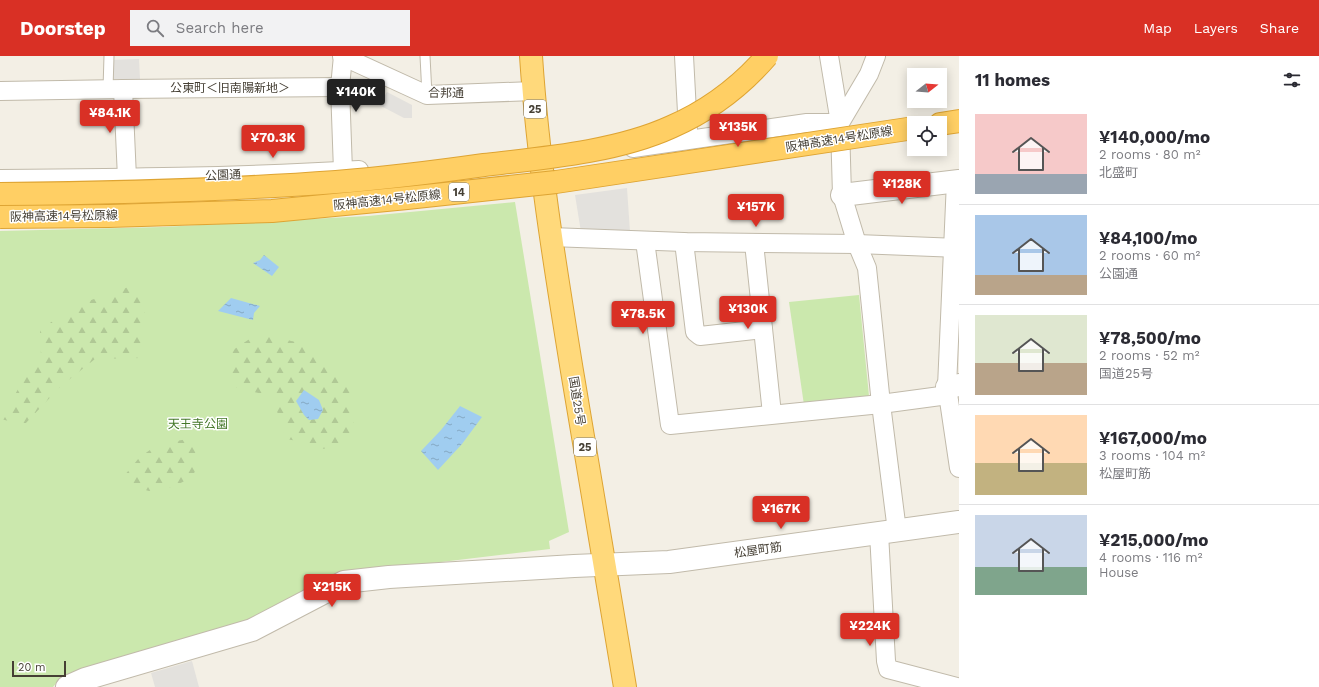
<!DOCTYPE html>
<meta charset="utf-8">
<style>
:root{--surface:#fff;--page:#f2f2f3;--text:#2b2b33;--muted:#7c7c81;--line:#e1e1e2;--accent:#d93025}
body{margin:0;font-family:"Work Sans","Noto Sans JP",sans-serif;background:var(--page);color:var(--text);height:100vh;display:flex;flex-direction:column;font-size:15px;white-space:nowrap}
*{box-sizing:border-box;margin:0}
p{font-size:13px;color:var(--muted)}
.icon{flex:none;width:22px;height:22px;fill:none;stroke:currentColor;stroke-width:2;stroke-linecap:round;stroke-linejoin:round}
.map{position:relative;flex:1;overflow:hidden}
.sheet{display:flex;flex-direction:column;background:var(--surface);width:360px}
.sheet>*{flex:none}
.needle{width:26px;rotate:73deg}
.buttons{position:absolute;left:907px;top:12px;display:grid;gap:8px}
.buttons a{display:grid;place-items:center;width:40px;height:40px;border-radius:0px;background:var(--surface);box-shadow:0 2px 10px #0003;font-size:20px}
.scale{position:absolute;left:12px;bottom:10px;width:54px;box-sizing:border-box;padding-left:4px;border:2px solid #453f34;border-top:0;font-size:11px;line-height:14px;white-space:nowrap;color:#453f34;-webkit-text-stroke:3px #fff;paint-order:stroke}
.price{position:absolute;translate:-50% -34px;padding:0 9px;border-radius:4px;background:var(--accent);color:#fff;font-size:13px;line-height:26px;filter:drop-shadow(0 1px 2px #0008)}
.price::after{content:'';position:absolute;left:50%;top:24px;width:12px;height:9px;margin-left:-6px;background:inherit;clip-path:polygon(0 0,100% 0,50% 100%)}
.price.on{background:#222;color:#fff}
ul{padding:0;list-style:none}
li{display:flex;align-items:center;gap:12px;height:100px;padding:0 16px}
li+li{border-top:1px solid var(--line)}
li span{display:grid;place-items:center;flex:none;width:112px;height:80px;border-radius:0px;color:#555}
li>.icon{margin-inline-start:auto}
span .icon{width:48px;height:48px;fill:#fffc;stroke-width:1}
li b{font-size:17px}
h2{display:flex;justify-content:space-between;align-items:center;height:48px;padding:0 16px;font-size:17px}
header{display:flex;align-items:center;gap:24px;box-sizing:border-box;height:56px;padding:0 20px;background:var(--accent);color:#fff}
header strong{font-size:19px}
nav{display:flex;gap:22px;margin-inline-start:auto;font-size:14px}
.search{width:280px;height:36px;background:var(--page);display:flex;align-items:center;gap:10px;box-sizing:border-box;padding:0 14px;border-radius:0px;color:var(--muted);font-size:15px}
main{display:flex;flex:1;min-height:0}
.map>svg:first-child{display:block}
.green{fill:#cbe8ad}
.forest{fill:url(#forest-firs)}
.parking{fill:#e3e1dd}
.water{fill:url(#water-ripples)}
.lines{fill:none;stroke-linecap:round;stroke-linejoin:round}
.service-casing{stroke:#c1baaa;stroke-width:11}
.minor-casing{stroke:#c1baaa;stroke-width:20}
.tertiary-casing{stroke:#c1baaa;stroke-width:24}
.trunk-casing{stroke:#dea433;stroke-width:24}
.motorway-casing{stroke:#dea433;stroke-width:24}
.service{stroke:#fff;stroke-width:9}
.minor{stroke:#fff;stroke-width:18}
.tertiary{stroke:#fff;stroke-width:22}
.trunk{stroke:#ffd97b;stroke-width:22}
.motorway{stroke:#ffcf64;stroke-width:22}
.motorway-bridge-casing{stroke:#dea433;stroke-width:24;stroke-linecap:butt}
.motorway-bridge{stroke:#ffcf64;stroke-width:22}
.labels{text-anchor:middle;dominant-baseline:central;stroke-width:3;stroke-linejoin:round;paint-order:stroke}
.shield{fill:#fff;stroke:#7d7971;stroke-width:1}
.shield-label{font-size:11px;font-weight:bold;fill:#453f34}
.street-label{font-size:12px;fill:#453f34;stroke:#fff}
.park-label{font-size:12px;fill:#437728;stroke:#fff}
</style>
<header>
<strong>Doorstep</strong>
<div class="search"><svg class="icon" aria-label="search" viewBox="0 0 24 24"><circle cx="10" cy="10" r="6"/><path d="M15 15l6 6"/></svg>Search here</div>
<nav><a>Map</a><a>Layers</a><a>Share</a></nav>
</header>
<main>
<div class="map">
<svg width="959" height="631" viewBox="0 0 959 631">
<defs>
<pattern id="forest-firs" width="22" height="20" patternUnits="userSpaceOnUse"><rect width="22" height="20" fill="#cbe8ad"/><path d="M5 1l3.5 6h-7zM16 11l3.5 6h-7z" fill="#b0c895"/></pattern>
<pattern id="water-ripples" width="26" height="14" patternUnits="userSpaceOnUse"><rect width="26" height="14" fill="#a0cdf0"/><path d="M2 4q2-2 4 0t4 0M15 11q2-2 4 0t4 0" fill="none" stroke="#84a8c3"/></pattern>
</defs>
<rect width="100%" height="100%" fill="#f3efe5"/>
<g class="green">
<path d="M515 146 569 476 549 485 550 493 341 518 248 566 62 620 53 631H0V175L162 171 368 160Z"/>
<path d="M859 239 869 340 804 349 789 246Z"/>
</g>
<g class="forest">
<path d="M134 229 145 256 142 302 95 303 61 330 24 369 1 363 21 328 41 300 40 274 74 250Z"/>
<path d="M272 278 291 285 311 288 331 313 352 332V356L356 378 341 390 322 393 303 386 286 383 272 340 237 332 225 320 233 294 254 280Z"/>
<path d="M188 383 194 385 198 412 189 423 172 431 149 435 131 430 124 420 139 402 158 388Z"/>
</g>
<g class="parking">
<path d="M139 3 140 23H112L111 4Z"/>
<path d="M387 36 412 49V62H404L379 49Z"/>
<path d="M627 132 630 176H581L575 139Z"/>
<path d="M192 605 199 631H155L151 617Z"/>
</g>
<g class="water">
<path d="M264 199 279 211 272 220 253 207 260 204Z"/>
<path d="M231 242 260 250 254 257 253 264 218 255Z"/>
<path d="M304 334 319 344 323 354 318 363 309 364 304 359 296 345Z"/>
<path d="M460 350 482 361 462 388 438 414 421 395 441 374Z"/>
</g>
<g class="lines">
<defs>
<g id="service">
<path d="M425 0 427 39"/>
<path d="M108 33 109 0"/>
</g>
<g id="minor">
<path d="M342 0 427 39 533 35"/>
<path d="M684 0 688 75"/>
<path d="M123 33 127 122"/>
<path d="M0 35 123 33 340 31"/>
<path d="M840 69 842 139 857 188 867 212 881 348 897 475"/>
<path d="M812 88 840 67 869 18 876 0"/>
<path d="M633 92 807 67H840L829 0"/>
<path d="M343 115 340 31 343 0"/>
<path d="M0 123C120 122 239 121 359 114"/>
<path d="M956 125 947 331 959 412"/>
<path d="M551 181 684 186 857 188 959 192"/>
<path d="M645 185 670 369 881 348 948 339"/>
<path d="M684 186 695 276 700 280 763 273"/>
<path d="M754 187 772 358"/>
<path d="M879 477 886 605 888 613 957 631"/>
</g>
<g id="tertiary">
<path d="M842 139 959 125"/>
<path d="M947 331 959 329"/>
<path d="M67 631 85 623 252 574 344 526 389 521 574 510 669 506 959 466"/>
</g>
<path id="trunk" d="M531 0C538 106 555 210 572 315 590 420 607 526 625 631"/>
<path id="motorway" d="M940 68 959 65"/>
</defs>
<use href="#service" class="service-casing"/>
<use href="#minor" class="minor-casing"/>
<use href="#tertiary" class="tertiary-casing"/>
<use href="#trunk" class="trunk-casing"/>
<use href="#motorway" class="motorway-casing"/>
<use href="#service" class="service"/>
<use href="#minor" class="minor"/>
<use href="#tertiary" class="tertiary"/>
<use href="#trunk" class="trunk"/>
<use href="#motorway" class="motorway"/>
<defs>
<g id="motorway-bridge">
<path d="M0 138C112 137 225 134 336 126 386 122 435 116 484 109 544 102 616 96 671 71 708 55 741 30 767 0"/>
<path d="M0 161 109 160 272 155 407 142 556 126 914 72"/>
</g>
</defs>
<use href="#motorway-bridge" class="motorway-bridge-casing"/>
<use href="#motorway-bridge" class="motorway-bridge"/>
</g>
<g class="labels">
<g class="shield">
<rect x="524" y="44" width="22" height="18" rx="3"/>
<rect x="449" y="127" width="20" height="18" rx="3"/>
<rect x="574" y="382" width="22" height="18" rx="3"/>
</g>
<g class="shield-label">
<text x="535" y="53">25</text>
<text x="459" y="136">14</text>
<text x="585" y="391">25</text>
</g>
<g class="street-label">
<text x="230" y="32">公東町＜旧南陽新地＞</text>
<text transform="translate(446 37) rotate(1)">合邦通</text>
<text transform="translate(839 83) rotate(-9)">阪神高速14号松原線</text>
<text transform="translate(223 119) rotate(-2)">公園通</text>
<text transform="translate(387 144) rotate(-6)">阪神高速14号松原線</text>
<text transform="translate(64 160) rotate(-1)">阪神高速14号松原線</text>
<text transform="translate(577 345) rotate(81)">国道25号</text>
<text transform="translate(758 494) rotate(-8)">松屋町筋</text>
</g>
<g class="park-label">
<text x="198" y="368">天王寺公園</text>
</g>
</g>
</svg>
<div class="buttons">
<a><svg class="needle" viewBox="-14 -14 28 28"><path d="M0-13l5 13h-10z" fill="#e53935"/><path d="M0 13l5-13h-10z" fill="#7c7c81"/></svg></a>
<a><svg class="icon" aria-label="locate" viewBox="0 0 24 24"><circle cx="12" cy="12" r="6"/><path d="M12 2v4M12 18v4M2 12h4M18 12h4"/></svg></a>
</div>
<div class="scale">20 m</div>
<b class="price on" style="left:356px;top:57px">¥140K</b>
<b class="price" style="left:110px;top:78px">¥84.1K</b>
<b class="price" style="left:738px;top:92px">¥135K</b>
<b class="price" style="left:273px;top:103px">¥70.3K</b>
<b class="price" style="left:902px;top:149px">¥128K</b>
<b class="price" style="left:756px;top:172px">¥157K</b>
<b class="price" style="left:748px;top:274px">¥130K</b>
<b class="price" style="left:643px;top:279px">¥78.5K</b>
<b class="price" style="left:781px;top:474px">¥167K</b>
<b class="price" style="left:332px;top:552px">¥215K</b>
<b class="price" style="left:870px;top:591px">¥224K</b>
</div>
<section class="sheet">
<h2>11 homes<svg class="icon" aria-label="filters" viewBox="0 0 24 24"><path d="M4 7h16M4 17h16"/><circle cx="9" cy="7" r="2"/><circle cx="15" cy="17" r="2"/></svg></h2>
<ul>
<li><span style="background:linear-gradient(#f6c9c9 75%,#9aa5b1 0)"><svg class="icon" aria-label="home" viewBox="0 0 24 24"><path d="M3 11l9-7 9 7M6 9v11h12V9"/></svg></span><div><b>¥140,000/mo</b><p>2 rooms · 80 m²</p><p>北盛町</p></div></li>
<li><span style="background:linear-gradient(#a9c7e8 75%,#b9a48a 0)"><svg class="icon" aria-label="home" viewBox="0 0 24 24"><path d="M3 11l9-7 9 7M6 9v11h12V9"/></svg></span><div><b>¥84,100/mo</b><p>2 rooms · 60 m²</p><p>公園通</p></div></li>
<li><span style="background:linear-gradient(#dfe7d0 60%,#b9a48a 0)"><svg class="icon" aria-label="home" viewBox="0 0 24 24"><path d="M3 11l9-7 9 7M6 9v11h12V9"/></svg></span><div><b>¥78,500/mo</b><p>2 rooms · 52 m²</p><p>国道25号</p></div></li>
<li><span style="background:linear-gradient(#ffd9b3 60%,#c2b280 0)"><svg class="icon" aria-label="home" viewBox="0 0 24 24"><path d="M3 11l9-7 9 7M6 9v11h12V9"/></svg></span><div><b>¥167,000/mo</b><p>3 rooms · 104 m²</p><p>松屋町筋</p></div></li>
<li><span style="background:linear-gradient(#c9d6e8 65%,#7fa58c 0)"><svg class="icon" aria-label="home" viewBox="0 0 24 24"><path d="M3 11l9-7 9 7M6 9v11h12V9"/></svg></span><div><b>¥215,000/mo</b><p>4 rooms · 116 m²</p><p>House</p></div></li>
</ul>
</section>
</main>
